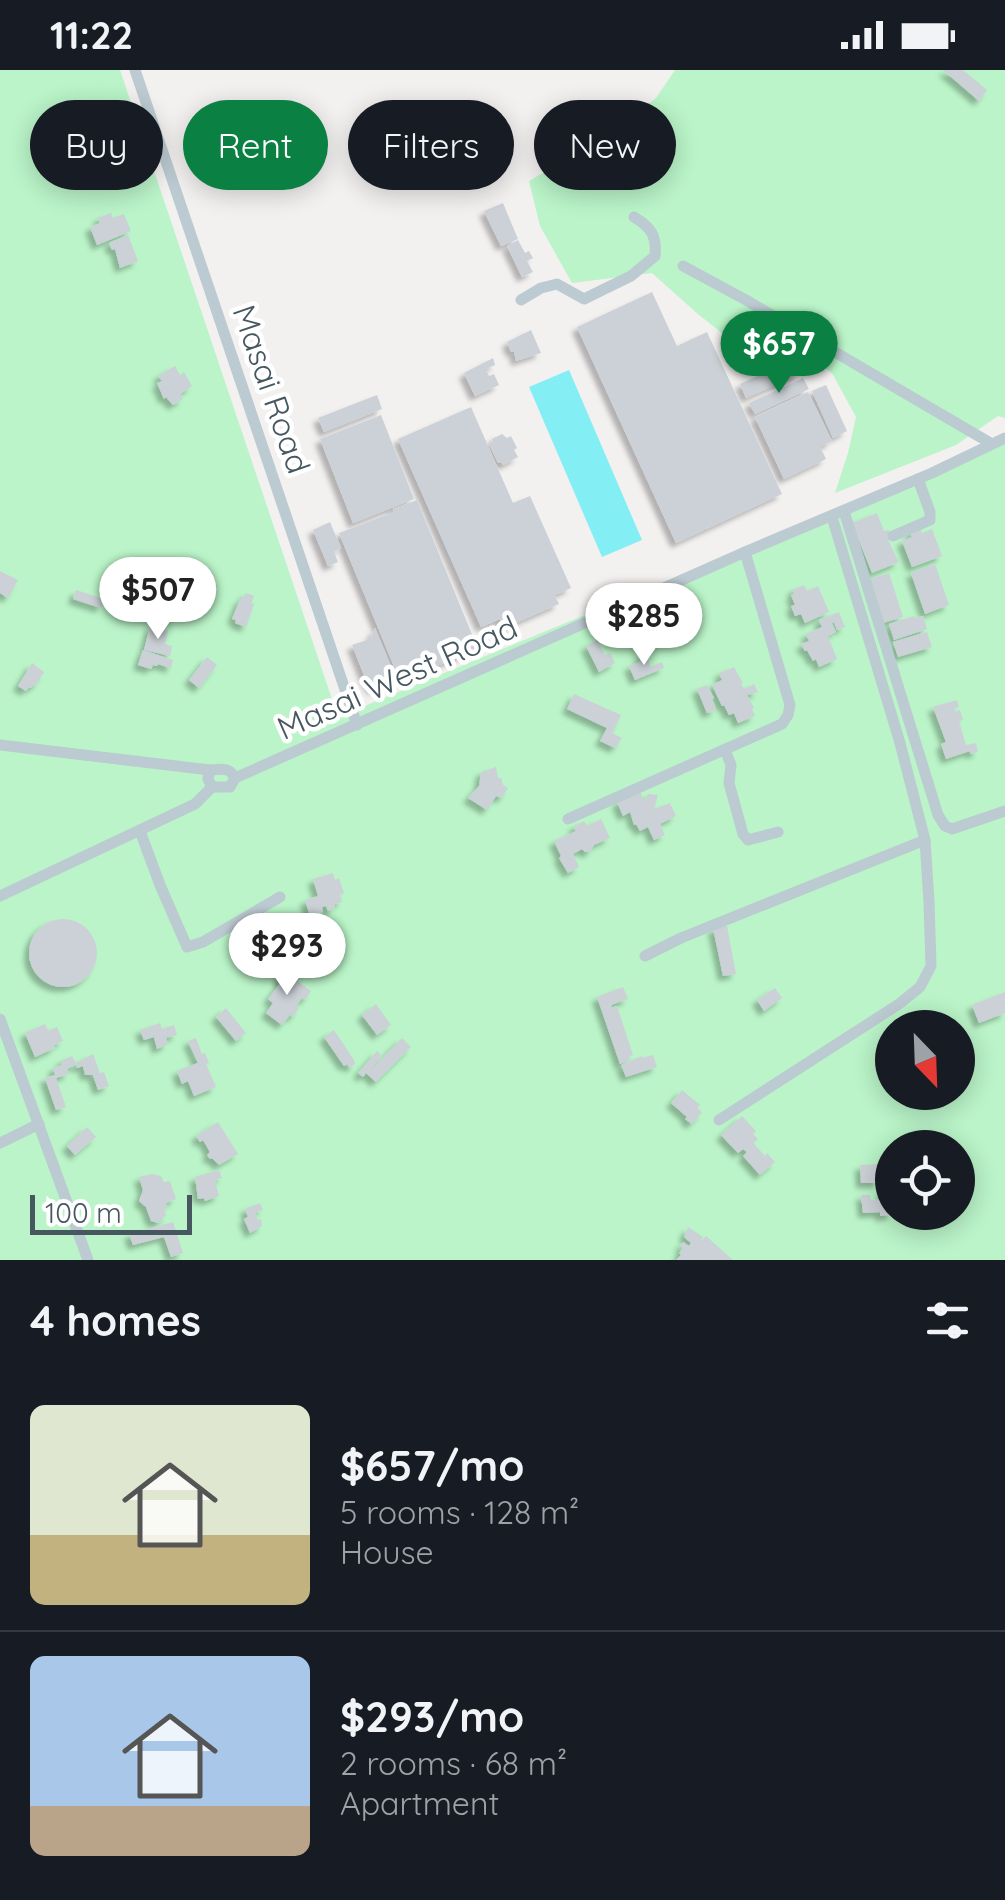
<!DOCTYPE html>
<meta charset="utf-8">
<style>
:root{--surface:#171b24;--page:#20242c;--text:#f1f3f6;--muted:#9ea1a6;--line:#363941;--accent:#0b8043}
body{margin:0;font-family:Quicksand,sans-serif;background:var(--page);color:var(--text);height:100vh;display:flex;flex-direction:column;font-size:38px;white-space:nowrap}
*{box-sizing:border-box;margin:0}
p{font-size:32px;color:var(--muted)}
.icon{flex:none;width:55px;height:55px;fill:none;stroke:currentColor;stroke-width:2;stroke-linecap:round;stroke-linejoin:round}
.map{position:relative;height:1190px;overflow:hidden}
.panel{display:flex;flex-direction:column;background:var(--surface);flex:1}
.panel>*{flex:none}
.guide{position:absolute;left:30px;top:30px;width:945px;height:90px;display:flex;gap:20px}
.needle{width:65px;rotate:157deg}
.tools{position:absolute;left:875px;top:940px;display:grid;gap:20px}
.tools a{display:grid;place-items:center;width:100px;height:100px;border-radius:50%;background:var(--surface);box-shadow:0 5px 25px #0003;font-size:50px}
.scale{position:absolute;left:30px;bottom:25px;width:162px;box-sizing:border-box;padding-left:10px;border:5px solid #465760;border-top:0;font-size:28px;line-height:35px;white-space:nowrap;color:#465760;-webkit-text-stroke:8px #fff;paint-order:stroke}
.price{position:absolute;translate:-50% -85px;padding:0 22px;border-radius:35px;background:#fff;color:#222;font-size:32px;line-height:65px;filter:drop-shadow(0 2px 5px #0008)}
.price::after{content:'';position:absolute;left:50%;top:60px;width:30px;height:22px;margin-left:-15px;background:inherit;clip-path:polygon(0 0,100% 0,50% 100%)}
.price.active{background:var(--accent);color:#fff}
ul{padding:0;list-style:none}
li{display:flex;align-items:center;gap:30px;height:250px;padding:0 30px}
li+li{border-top:2px solid var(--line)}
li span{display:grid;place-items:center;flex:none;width:280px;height:200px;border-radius:15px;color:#555}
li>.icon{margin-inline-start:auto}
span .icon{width:120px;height:120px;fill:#fffc;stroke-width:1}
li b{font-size:42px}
h2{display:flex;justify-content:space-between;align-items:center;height:120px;padding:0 30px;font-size:42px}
.pill{padding:0 35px;border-radius:45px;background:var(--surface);box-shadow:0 5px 25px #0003;font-size:35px;line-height:90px}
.pill.active{background:var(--accent);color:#fff}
.status{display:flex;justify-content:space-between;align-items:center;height:70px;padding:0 50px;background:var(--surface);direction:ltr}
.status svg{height:28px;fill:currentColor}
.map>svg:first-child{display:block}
.green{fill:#baf4c8;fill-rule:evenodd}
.water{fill:#83eff5}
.building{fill:#cbd1d6;filter:url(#shadow)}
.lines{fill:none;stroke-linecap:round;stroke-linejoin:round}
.minor{stroke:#bccad1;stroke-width:11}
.labels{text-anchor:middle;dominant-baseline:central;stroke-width:9;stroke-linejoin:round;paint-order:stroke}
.street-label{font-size:32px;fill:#465760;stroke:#fff}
</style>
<div class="status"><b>11:22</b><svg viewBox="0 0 49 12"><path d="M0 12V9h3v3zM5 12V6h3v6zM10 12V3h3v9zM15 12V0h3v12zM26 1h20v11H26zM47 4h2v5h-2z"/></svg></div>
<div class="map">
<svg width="1005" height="1190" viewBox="0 0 1005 1190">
<defs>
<filter id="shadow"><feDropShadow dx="-5" dy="5" stdDeviation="2.5" flood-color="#0004"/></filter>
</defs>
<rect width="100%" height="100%" fill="#f3f0f0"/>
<g class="green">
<path d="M0 0H120L338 647 1005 371V1190H0ZM892 958H958V1022H892ZM892 1078H958V1142H892Z"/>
<path d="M675 0H1005V348L998 346 956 375 835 423 848 383 856 347 832 303 783 267 744 280 699 245 652 203 572 213 540 156 529 111 610 64 656 28Z"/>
</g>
<path class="water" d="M569 300 642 470 602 487 529 317Z"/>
<g class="building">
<path d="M943 0H963L987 20 979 31Z"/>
<path d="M125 31 130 46 116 51 110 36Z"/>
<path d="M503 133 518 169 501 176 484 141Z"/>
<path d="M111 143 113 148 124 144 131 161 97 175 90 157 100 153 98 148Z"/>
<path d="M128 165 138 191 120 198 115 179 112 180 109 173Z"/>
<path d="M518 170 525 183 529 181 533 188 527 191 533 202 522 207 507 176Z"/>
<path d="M652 222 677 276 707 262 782 424 676 473 577 257Z"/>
<path d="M531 260 541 283 516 291 514 281 511 282 507 272Z"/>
<path d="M493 288 495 295 486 299 489 306 494 304 499 315 475 326 464 303Z"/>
<path d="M787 293 791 301 797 298 800 304 746 328 740 314Z"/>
<path d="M175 296 180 305 184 302 192 316 180 324 183 329 173 335 166 327 164 329 157 313 162 311 158 306Z"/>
<path d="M803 308 809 319 755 344 749 333Z"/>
<path d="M826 315 847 361 833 368 812 321Z"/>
<path d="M808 322 832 371 820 377 826 389 784 409 755 347Z"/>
<path d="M377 325 382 339 324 362 318 348Z"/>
<path d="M471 337 513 433 530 426 571 518 511 544 555 526 559 534 504 558 500 549 481 557 398 369Z"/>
<path d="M381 345 414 429 353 453 320 369Z"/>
<path d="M502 364 507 368 511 366 517 378 514 380 518 387 503 395 501 392 498 393 489 374 493 372 492 369Z"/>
<path d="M417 430 478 579 400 611 339 463 394 442 393 439Z"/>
<path d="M877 443 884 461 889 460 892 469 888 470 899 492 872 503 852 453Z"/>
<path d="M330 452 341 478 334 482 338 492 328 496 313 460Z"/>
<path d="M920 458 922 463 932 459 942 486 912 497 902 471 912 467 910 462Z"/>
<path d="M935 494 949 535 925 544 911 503Z"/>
<path d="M0 501 18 510 8 528 0 523Z"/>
<path d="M889 503 903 547 883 553 870 509Z"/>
<path d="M804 515 807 521 818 516 829 542 805 553 801 544 795 546 791 536 795 535 791 525 794 524 792 520Z"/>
<path d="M76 520 104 529 101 538 73 529Z"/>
<path d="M246 523 254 526 251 533 254 534 246 557 235 553 236 550 232 549 240 529H242Z"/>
<path d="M839 542 845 557 837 560 834 552 832 553 836 562 828 566 837 589 819 597 816 589 813 591 807 580 805 581 801 574 809 571 806 564 822 557 819 550Z"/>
<path d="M914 546 915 548 923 546 927 559 894 570 889 554Z"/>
<path d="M150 556 168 561 165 574 172 576 170 586 144 580Z"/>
<path d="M375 558 397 611 373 620 366 610 352 575 370 569Z"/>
<path d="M927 562 932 577 898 587 893 572Z"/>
<path d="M597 570 605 585 610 583 615 593 599 602 586 576Z"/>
<path d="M143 580 173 590 171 598 158 594 157 596 153 595 151 599 138 595Z"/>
<path d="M646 584 651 597 662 592 664 598 635 610 629 596 641 591 639 587Z"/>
<path d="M207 587 217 595 199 618 189 610Z"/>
<path d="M32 593 44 602 35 616 33 615 31 618 29 617 26 621 18 616Z"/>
<path d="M734 597 743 613 741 614 744 619 754 614 758 622 747 625 754 638 752 639 755 646 738 653 734 643 729 645 724 635 722 636 712 615 722 610 719 603Z"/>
<path d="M707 615 714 628 712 629 716 640 707 643 697 619Z"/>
<path d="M574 624 621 645 612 663 622 668 615 678 600 671 607 658 567 639Z"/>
<path d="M957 630 959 637 954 639 955 642 960 640 963 650 959 651 966 675 976 673 978 682 970 684V681L946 689 941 674 946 672 933 637Z"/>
<path d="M496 697 498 708H501L503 715 508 718 502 728 496 726 487 740 468 728 479 716 481 702Z"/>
<path d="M640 721 644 731 648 724 658 725 654 739 670 733 676 746 660 754 665 765 654 770 648 757 640 761 636 754 634 755 630 742 623 746 617 732Z"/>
<path d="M601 749 610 768 594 775 590 782H585L582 779 573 784 579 797 568 803 559 788 561 786 554 771 576 761 573 757 584 751 587 756Z"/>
<path d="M333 803 335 810 339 808 344 823 340 825 342 832 335 834 334 839 328 841 326 836 322 837 323 842 311 849 305 830 318 826 313 809Z"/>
<circle cx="63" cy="883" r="34"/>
<path d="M727 856 736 904 723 906 713 858Z"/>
<path d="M284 901 311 921 305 930 302 928 296 936 299 938 293 947 290 945 282 955 266 943 273 933 268 929 281 912 278 909Z"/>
<path d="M623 917 628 929 611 935 612 938 617 936 633 985 629 986 630 990 620 994 597 927Z"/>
<path d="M775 918 782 928 764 941 757 930Z"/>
<path d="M1005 922V943L979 953 972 935Z"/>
<path d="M376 934 391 955 377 965 362 945Z"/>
<path d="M226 938 246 963 236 971 216 947Z"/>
<path d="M160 953 162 959 174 955 177 965 166 968 168 974 157 979 154 967 144 970 140 960Z"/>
<path d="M45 954 48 961 57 957 63 971 54 975 55 978 35 987 25 963Z"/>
<path d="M334 960 354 990 355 994 350 998 347 994 344 996 324 967Z"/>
<path d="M196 968 202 984 205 983 209 993 206 994 216 1017 194 1026 188 1011 182 1014 177 1001 198 993 188 971Z"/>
<path d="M402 968 411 977 376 1012 366 1003 363 1007 358 1003 377 981 382 986 370 1001Z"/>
<path d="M93 984 100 1003 104 1002 109 1016 98 1020 93 1005H85L83 996 77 998 76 994 67 999 69 1004 56 1008 66 1037 56 1040 45 1008 55 1005 53 998 62 995 61 991 72 986 76 993Z"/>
<path d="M653 985 657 997 626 1007 621 995 642 986V988Z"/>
<path d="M682 1020 700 1035 697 1038 702 1042 692 1054 685 1049 687 1047 671 1033Z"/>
<path d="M742 1046 756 1061 753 1064 758 1069 753 1073 765 1086 767 1083 775 1092 760 1105 743 1086 747 1082 743 1079 738 1083 721 1065Z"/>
<path d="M218 1052 238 1084 219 1095 212 1088 210 1089 207 1085 210 1082 203 1070 200 1072 196 1066Z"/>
<path d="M87 1057 96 1067 75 1085 67 1076Z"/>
<path d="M933 1062 937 1073 940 1072 943 1078H916L913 1069Z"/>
<path d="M880 1094 879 1113H861L860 1095Z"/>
<path d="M219 1100 222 1108 215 1110 219 1126 205 1131 204 1128 198 1129 195 1107Z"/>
<path d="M152 1104 161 1106 164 1112 170 1111 176 1129 166 1133 168 1138 164 1139 166 1145 159 1153 151 1151 146 1137 139 1131 143 1120 139 1107Z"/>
<path d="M892 1119V1145L880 1146V1142L863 1143 861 1125H870L871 1130 882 1129V1120Z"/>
<path d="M260 1133 263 1140 255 1143 258 1150 261 1149 262 1156 250 1163 244 1149 248 1147 245 1139Z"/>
<path d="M173 1152 183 1183 171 1187 164 1167 133 1175 129 1164Z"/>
<path d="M688 1157 703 1167 698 1174 706 1166 733 1190H676L681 1185 679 1183 683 1178 680 1175 683 1172 689 1176 691 1173 705 1185 684 1167Z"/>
</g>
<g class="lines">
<g class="minor">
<path d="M135 0 357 655"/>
<path d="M683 196 746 230 992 374"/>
<path d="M521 230 541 218 557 214 584 229 631 206 655 186C657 166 651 157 634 147"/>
<path d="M844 441 938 745 945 756 952 759 1005 741"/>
<path d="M893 466 930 450V442L918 409"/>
<path d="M0 675 210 700C221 699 230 697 235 708"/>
<path d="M725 680 731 695 729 713 743 764 748 770 778 762"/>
<path d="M210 700 208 709 212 717H230L235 708 745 482 932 403 1005 368"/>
<path d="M568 749 782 654 788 645 790 635 745 482"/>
<path d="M140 761 160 815 187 877 203 872 280 827"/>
<path d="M0 826 195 734 212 717"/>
<path d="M645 886 681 868 925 770"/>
<path d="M0 949 88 1190"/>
<path d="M719 1050 899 934 920 917 931 896 929 832 925 770 900 673 832 447"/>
<path d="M0 1073 39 1054"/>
</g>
</g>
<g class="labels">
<g class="street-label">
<text transform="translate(272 319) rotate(71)">Masai Road</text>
<text transform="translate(397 607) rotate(-24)">Masai West Road</text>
</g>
</g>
</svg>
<div class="tools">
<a><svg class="needle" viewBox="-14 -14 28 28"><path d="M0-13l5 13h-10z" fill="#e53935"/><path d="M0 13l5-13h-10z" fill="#9ea1a6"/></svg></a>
<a><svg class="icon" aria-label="locate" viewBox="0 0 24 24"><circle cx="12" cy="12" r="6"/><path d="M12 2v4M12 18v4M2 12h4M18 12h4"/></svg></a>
</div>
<div class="scale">100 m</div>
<b class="price active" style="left:779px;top:326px">$657</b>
<b class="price" style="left:158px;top:572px">$507</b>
<b class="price" style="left:644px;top:598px">$285</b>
<b class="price" style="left:287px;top:928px">$293</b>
<div class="guide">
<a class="pill">Buy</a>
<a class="pill active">Rent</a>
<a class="pill">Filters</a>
<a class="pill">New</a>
</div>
</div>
<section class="panel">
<h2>4 homes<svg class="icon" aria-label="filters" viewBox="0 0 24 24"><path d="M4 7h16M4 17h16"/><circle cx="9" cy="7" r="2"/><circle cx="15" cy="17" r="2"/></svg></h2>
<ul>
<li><span style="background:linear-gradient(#dfe7d0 65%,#c2b280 0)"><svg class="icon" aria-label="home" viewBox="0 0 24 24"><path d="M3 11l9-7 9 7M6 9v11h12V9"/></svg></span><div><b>$657/mo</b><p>5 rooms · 128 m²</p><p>House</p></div></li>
<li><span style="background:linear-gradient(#a9c7e8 75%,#b9a48a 0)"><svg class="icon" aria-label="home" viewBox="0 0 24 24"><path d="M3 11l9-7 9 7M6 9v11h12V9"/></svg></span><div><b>$293/mo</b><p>2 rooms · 68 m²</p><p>Apartment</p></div></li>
</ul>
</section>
